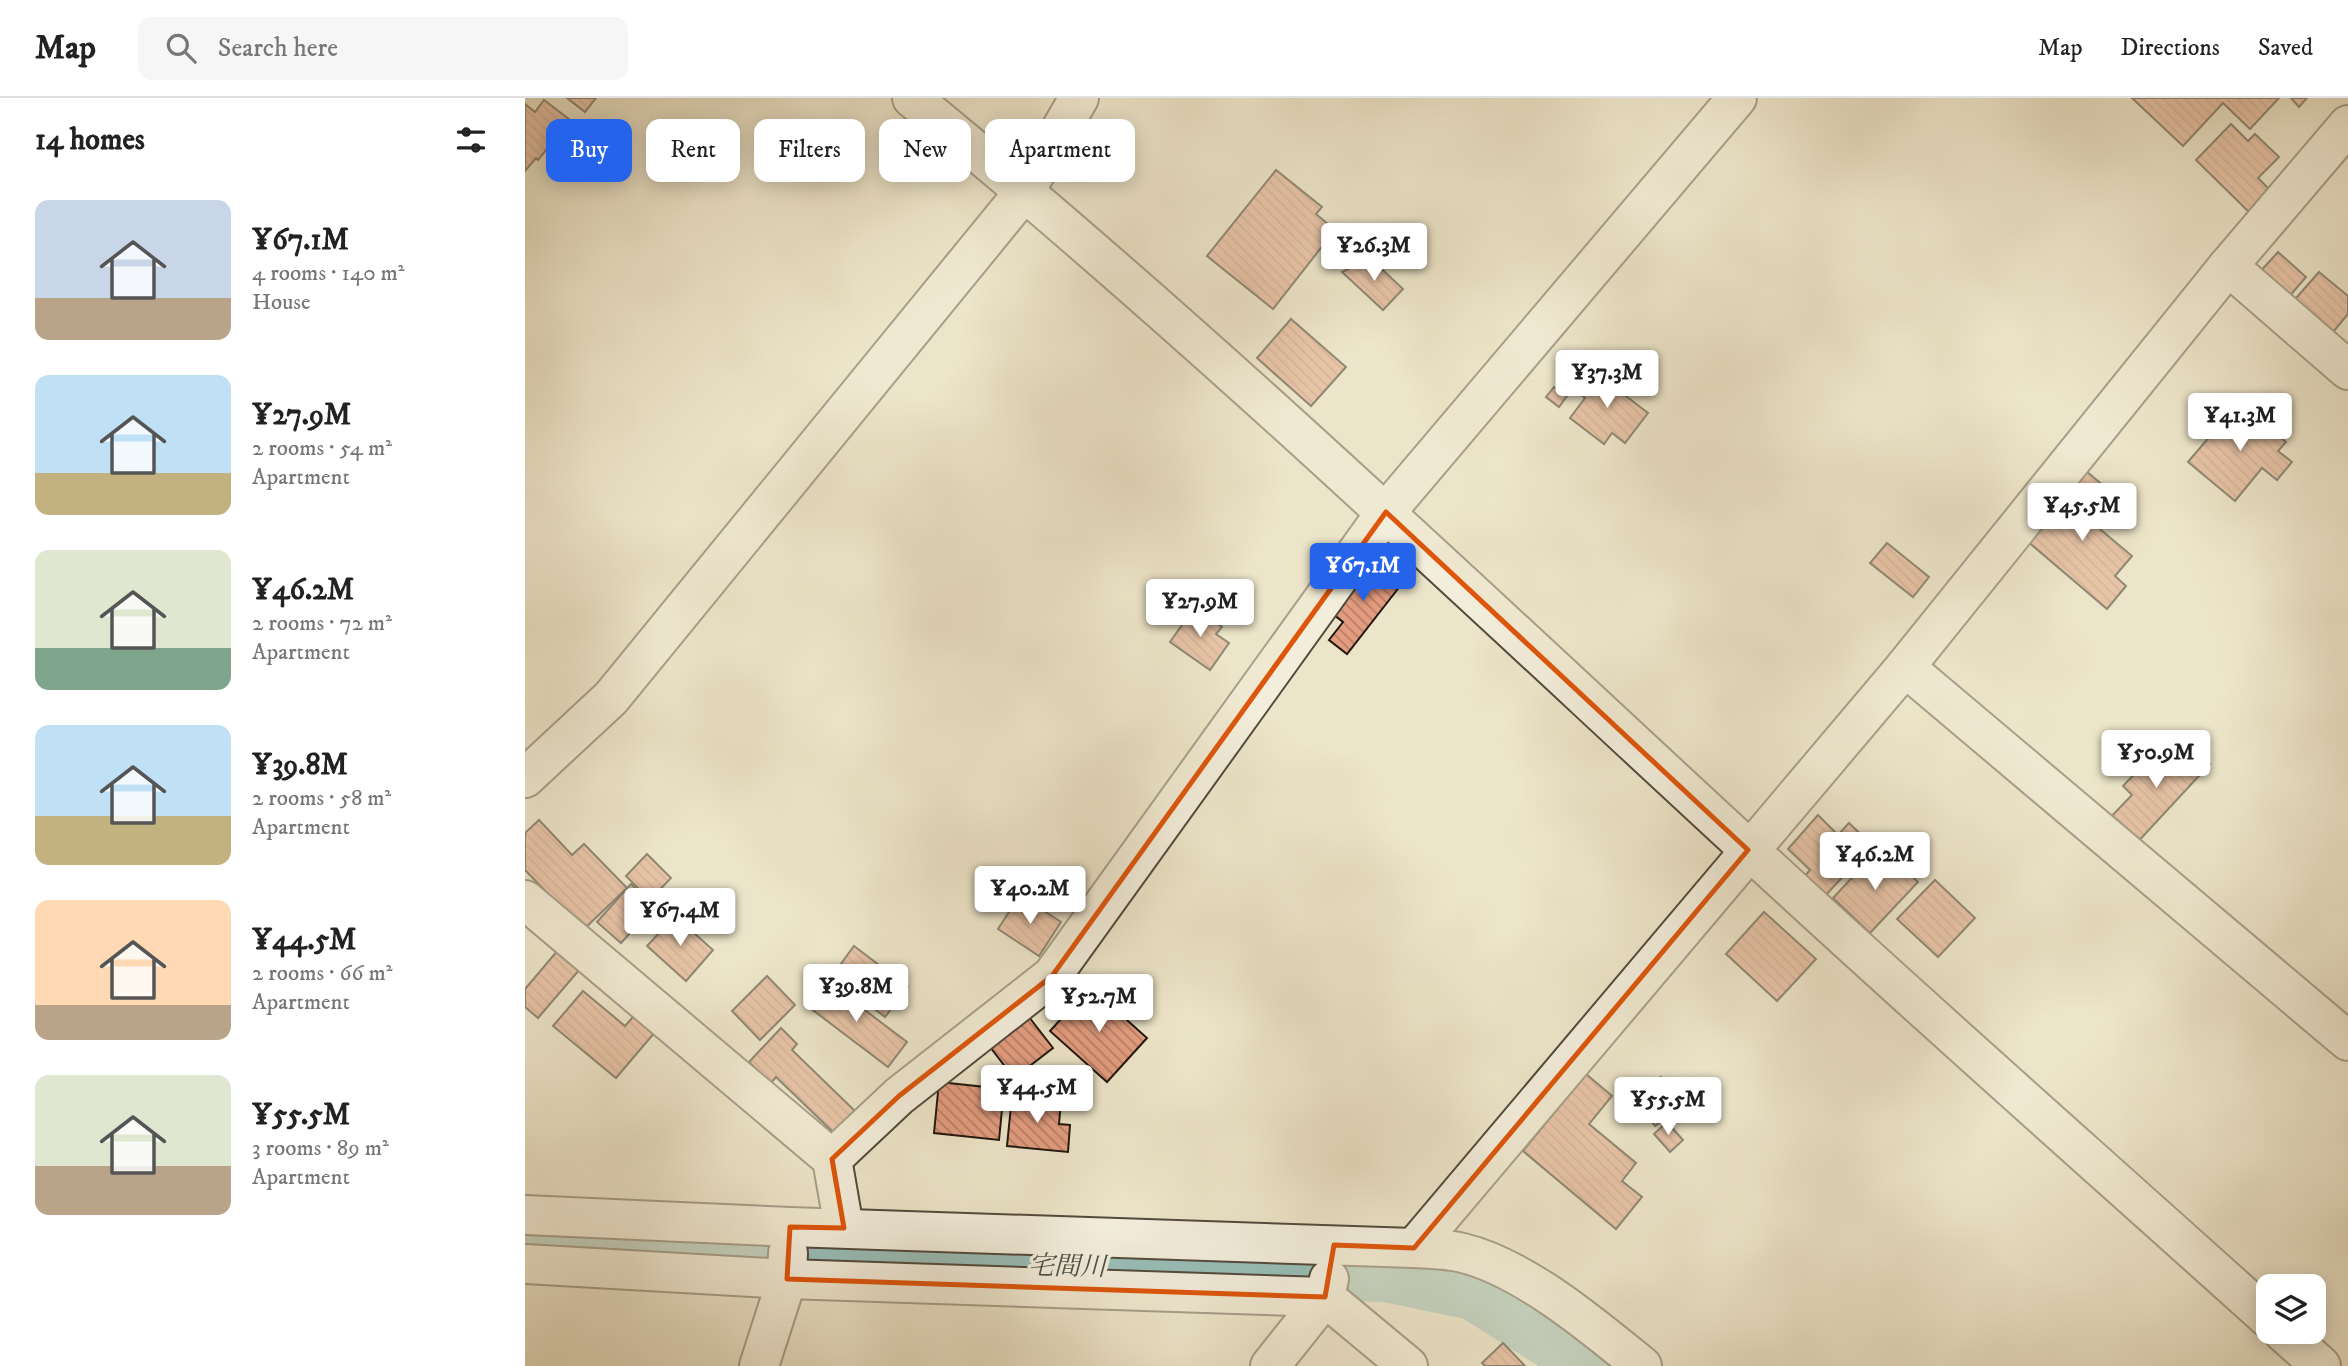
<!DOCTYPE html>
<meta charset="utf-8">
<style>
:root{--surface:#fff;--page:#f6f6f6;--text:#222;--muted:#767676;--line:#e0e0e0;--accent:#2563eb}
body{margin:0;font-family:"IM FELL DW Pica","Noto Serif JP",serif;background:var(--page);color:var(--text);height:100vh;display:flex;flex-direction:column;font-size:26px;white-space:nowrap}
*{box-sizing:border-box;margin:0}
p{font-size:23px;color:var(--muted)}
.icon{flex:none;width:38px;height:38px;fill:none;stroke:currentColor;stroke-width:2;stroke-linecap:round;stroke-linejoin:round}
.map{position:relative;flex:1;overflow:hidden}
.side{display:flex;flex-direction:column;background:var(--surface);width:525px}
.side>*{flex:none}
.guide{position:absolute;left:21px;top:21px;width:665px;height:63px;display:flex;gap:14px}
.fabs{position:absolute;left:1731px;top:1176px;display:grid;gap:14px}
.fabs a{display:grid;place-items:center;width:70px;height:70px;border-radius:14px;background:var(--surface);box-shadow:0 4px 18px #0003;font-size:35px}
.price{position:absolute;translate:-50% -60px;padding:0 16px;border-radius:7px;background:#fff;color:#222;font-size:23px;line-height:46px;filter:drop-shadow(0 2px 4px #0008)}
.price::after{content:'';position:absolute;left:50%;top:42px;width:21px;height:16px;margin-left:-10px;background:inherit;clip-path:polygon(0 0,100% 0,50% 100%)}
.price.selected{background:var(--accent);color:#fff}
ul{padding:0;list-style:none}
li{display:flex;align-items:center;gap:21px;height:175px;padding:0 35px}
li span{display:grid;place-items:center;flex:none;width:196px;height:140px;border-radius:14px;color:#555}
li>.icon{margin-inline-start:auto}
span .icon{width:84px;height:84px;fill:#fffc;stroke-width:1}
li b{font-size:30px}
h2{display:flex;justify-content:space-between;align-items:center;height:84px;padding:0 35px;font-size:30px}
.pill{padding:0 24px;border-radius:14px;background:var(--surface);box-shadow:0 4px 18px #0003;font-size:24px;line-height:63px}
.pill.selected{background:var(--accent);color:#fff}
header{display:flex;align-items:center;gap:42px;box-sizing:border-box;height:98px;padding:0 35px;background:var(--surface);border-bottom:2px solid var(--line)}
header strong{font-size:33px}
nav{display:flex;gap:38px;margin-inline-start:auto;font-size:24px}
.search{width:490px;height:63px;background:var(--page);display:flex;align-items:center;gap:18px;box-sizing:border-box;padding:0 24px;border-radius:14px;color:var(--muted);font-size:26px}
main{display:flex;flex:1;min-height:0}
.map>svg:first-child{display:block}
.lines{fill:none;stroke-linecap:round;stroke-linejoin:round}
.river{stroke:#99bfb9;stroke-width:54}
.building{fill:url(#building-back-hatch);stroke:#20170e;stroke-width:2}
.minor-casing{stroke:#534a3d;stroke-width:42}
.minor{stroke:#f3eedc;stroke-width:38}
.marked{fill:none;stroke:#de560c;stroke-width:5;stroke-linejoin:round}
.labels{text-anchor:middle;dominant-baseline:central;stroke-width:7;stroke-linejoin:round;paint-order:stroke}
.water-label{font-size:26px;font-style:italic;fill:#4a524a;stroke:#f3eedc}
</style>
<header>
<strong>Map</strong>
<div class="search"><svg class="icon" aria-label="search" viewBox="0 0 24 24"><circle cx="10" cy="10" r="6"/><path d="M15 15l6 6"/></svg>Search here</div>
<nav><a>Map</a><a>Directions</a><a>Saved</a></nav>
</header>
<main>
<section class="side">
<h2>14 homes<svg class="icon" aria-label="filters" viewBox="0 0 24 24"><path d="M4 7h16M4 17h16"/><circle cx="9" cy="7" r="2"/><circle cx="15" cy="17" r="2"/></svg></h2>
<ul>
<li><span style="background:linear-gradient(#c9d6e8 70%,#b9a48a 0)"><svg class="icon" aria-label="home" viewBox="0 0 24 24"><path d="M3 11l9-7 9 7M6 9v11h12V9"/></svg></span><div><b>¥67.1M</b><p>4 rooms · 140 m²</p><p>House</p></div></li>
<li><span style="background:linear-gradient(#bfe0f5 70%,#c2b280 0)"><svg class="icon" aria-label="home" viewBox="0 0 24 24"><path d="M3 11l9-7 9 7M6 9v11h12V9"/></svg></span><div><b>¥27.9M</b><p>2 rooms · 54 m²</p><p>Apartment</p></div></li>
<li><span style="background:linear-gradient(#dfe7d0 70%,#7fa58c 0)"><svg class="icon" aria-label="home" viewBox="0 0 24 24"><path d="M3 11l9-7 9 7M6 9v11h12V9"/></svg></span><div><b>¥46.2M</b><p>2 rooms · 72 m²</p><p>Apartment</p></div></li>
<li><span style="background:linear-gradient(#bfe0f5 65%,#c2b280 0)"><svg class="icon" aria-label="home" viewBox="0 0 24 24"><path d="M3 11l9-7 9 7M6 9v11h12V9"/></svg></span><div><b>¥39.8M</b><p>2 rooms · 58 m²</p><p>Apartment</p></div></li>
<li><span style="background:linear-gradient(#ffd9b3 75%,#b9a48a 0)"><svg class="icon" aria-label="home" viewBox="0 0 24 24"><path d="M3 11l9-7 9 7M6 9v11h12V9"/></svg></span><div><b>¥44.5M</b><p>2 rooms · 66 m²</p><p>Apartment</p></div></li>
<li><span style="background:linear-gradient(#dfe7d0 65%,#b9a48a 0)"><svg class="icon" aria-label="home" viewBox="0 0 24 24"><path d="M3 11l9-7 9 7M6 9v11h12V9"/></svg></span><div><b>¥55.5M</b><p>3 rooms · 89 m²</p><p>Apartment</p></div></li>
</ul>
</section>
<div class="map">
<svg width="1823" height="1268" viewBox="0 0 1823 1268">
<defs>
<pattern id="building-back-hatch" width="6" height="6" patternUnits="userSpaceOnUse" patternTransform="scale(1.75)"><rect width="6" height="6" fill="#e39c7f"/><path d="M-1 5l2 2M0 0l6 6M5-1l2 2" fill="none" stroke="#b87e66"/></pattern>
</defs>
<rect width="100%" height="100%" fill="#ede5c9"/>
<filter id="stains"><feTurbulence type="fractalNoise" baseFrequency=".00286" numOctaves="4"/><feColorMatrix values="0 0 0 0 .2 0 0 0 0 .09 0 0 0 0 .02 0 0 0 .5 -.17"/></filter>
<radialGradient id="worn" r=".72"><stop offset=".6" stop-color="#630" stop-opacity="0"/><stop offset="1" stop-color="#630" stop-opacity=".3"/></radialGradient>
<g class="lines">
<path class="river" d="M0 1144 290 1163 861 1177 948 1195 1045 1256 1060 1268"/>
</g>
<g class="building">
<path d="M42 0H71L60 14Z"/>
<path d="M1607 0H1754L1725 31 1698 5 1658 48Z"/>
<path d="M1766 0H1782L1774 9Z"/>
<path d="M19 2 45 22 13 62 11 60 0 73V6L10 14Z"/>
<path d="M1706 26 1723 43 1730 36 1754 59 1733 80 1746 93 1725 115 1671 62Z"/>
<path d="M751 72 797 109 791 116 810 132 748 211 682 158Z"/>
<path d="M1753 154 1781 179 1762 201 1733 176Z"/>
<path d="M845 160 878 191 858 212 817 174Z"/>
<path d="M1794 174 1823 198V216L1804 239 1765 207Z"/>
<path d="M766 221 821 269 786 308 732 260Z"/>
<path d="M1067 272 1123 315 1100 345 1087 335 1079 346 1045 320 1060 300 1051 293Z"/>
<path d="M1029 289 1042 298 1034 309 1021 299Z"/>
<path d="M1714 304 1761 344 1753 353 1767 364 1752 382 1737 370 1710 403 1663 364Z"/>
<path d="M1560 372 1580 389 1557 416 1607 458 1590 478 1601 488 1582 511 1501 442Z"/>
<path d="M1362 445 1404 479 1388 499 1345 465Z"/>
<path d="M848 459 879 483 822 556 804 542 818 524 805 514Z"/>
<path d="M669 510 697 529 691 536 704 545 685 572 645 544Z"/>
<path d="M1658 641 1685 666 1608 749 1581 724 1607 697 1598 688 1633 651 1641 658Z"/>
<path d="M1293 717 1313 737 1324 725 1347 747 1299 799 1279 779 1285 772 1263 751Z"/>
<path d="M14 722 47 757 59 746 102 790 58 832 0 772V735Z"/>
<path d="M1351 754 1367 770 1373 765 1393 784 1345 835 1308 800Z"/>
<path d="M122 756 146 780 125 802 101 778Z"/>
<path d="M1410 782 1450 820 1413 859 1372 821Z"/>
<path d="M106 786 130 808 96 845 72 824Z"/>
<path d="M495 797 536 824 514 858 473 831Z"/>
<path d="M1239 814 1291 861 1252 903 1201 856Z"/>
<path d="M150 818 188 852 161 883 122 848Z"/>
<path d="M39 845 61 864 13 920 0 909V891Z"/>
<path d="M329 848 383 889 360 919 307 878Z"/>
<path d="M242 878 270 907 235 942 207 913Z"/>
<path d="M300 882 382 944 363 969 281 907Z"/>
<path d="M565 889 622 940 582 984 525 933Z"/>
<path d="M58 893 100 928 116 910 136 927 91 980 28 928Z"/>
<path d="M504 919 528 950 489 980 465 949Z"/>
<path d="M256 930 272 946 267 952 330 1013 309 1035 251 979 246 985 224 964Z"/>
<path d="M1061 976 1087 998 1064 1026 1111 1065 1097 1083 1117 1099 1091 1131 998 1053Z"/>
<path d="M1136 979 1157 1009 1130 1028 1109 999Z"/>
<path d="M414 984 479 991 474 1042 409 1035Z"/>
<path d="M487 998 536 1003 534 1026 545 1027 543 1054 482 1048Z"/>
<path d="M1142 1024 1158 1042 1145 1054 1129 1036Z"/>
<path d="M978 1245 1000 1268H960L957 1265Z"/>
</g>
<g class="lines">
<defs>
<g id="minor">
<path d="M387 0C675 236 945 494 1219 747 1391 907 1568 1062 1743 1220"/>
<path d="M1703 168 1823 272"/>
<path d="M1380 569 1823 943"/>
<path d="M0 680 86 600 500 93 554 0"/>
<path d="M0 802 307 1061 319 1130"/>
<path d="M307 1061 374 998 527 878 861 414 1212 0"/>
<path d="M0 1117 265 1129 889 1150C905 1151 922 1151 938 1155 999 1170 1068 1228 1117 1268"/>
<path d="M889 1150 1380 569 1703 168 1823 27"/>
<path d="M0 1166 262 1181 800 1199 883 1268"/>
<path d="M1758 1234 1796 1268"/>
<path d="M234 1268 262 1181 263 1155"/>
<path d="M745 1268 800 1199 804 1181"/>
</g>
</defs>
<use href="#minor" class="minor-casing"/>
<use href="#minor" class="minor"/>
</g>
<path d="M0 0H1823V1268H0ZM861 414 1223 752 889 1150 809 1147 800 1199 262 1181 265 1129 319 1130 307 1061 374 998 527 878Z" fill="#ede5c9" fill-opacity=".55" fill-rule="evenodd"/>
<path class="marked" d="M861 414 1223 752 889 1150 809 1147 800 1199 262 1181 265 1129 319 1130 307 1061 374 998 527 878Z"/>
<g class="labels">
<g class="water-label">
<text transform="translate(542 1169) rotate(1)">宅間川</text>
</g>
</g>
<rect width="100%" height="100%" filter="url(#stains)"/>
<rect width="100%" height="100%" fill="url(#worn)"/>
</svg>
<div class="fabs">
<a><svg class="icon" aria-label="layers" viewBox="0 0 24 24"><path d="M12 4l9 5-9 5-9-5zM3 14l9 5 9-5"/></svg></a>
</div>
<b class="price" style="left:849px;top:185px">¥26.3M</b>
<b class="price" style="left:1082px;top:312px">¥37.3M</b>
<b class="price" style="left:1715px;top:355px">¥41.3M</b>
<b class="price" style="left:1557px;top:445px">¥45.5M</b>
<b class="price selected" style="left:838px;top:505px">¥67.1M</b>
<b class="price" style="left:675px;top:541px">¥27.9M</b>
<b class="price" style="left:1631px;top:692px">¥50.9M</b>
<b class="price" style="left:1350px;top:794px">¥46.2M</b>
<b class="price" style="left:505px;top:828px">¥40.2M</b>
<b class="price" style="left:155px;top:850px">¥67.4M</b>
<b class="price" style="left:331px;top:926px">¥39.8M</b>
<b class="price" style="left:574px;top:936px">¥52.7M</b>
<b class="price" style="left:512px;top:1027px">¥44.5M</b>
<b class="price" style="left:1143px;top:1039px">¥55.5M</b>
<div class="guide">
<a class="pill selected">Buy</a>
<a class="pill">Rent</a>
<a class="pill">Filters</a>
<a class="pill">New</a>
<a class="pill">Apartment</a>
</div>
</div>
</main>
